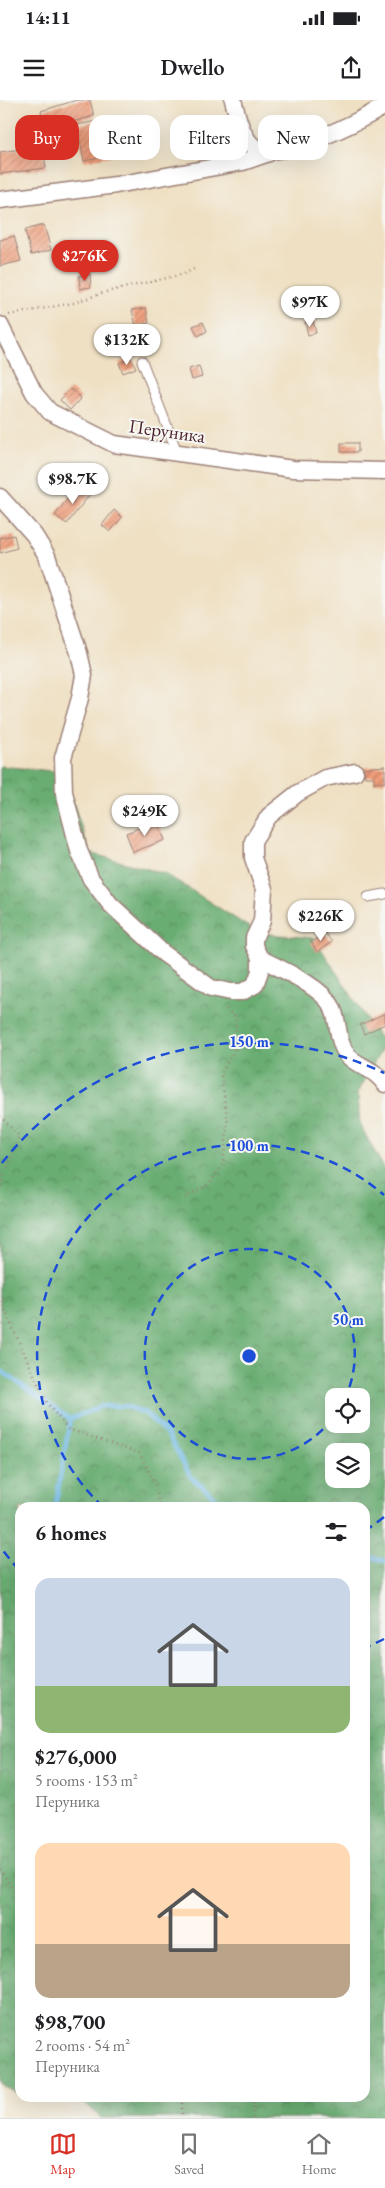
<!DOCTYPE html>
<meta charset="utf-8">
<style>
:root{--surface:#fff;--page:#f6f6f6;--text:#202124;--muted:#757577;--line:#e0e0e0;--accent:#d93025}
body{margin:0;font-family:"EB Garamond",serif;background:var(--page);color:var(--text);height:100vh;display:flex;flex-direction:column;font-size:19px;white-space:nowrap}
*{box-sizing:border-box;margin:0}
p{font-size:16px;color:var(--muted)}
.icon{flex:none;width:28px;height:28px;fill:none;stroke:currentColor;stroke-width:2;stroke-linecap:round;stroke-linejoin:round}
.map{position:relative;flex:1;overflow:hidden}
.panel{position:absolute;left:15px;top:1402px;width:355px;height:600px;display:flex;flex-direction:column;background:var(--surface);border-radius:15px;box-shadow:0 5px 20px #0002}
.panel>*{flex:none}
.top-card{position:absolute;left:15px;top:15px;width:355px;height:45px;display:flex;gap:10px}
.controls{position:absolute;left:325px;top:1288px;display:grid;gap:10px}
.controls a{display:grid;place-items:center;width:45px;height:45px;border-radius:10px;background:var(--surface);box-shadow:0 5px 20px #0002;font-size:25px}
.price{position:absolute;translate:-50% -42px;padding:0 11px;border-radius:18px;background:#fff;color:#222;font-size:16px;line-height:32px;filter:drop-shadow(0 1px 2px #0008)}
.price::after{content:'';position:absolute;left:50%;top:30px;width:15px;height:11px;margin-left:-8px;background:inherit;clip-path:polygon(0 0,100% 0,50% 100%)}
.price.active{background:var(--accent);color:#fff}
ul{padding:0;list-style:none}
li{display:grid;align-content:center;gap:10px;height:265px;padding:0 20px}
li span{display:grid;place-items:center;height:155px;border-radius:15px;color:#555}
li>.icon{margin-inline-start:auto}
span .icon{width:90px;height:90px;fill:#fffc;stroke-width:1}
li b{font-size:21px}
h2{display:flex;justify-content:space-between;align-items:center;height:60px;padding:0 20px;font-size:21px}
.tag{padding:0 18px;border-radius:15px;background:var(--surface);box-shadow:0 5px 20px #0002;font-size:18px;line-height:45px}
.tag.active{background:var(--accent);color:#fff}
.status{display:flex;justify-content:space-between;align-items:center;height:35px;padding:0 25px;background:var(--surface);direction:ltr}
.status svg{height:14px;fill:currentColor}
header{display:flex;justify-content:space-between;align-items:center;height:65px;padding:0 20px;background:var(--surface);font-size:22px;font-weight:600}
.tab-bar{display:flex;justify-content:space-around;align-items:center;height:70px;border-top:1px solid var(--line);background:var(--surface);font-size:14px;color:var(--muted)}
.tab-bar a{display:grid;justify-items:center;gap:2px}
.tab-bar .active{color:var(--accent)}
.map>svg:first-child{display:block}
.forest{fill:url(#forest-crowns);stroke:#5a664e;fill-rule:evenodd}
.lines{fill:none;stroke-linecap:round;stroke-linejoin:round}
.stream{stroke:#6ab6e3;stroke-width:4.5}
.building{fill:url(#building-hatch)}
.service-casing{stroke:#9c8077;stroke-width:11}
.minor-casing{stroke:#9c8077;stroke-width:19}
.path{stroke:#9c8077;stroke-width:2.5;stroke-dasharray:1 4;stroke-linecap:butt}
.service{stroke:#fff;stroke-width:9}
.minor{stroke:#fff;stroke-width:16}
.ring{fill:none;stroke:#1d4ed8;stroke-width:2.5;stroke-dasharray:9 6}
.labels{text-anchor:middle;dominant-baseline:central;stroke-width:4;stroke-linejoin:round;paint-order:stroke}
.street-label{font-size:19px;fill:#4a1f2b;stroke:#f6f6f2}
.centre{fill:#1d4ed8;stroke:#f6f6f2;stroke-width:2.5}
.ring-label{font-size:15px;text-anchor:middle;font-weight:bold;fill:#1d4ed8;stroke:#f6f6f2;stroke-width:4;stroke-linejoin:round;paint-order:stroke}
</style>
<div class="status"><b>14:11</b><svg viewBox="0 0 49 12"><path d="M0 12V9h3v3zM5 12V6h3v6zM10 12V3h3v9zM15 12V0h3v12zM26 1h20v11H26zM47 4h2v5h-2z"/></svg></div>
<header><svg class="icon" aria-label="menu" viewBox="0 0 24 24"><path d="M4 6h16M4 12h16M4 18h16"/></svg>Dwello<svg class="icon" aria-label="share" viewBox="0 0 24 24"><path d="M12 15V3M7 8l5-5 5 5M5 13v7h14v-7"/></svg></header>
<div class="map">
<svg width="385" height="2018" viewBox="0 0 385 2018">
<defs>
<pattern id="forest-crowns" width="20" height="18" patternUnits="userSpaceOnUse" patternTransform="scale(1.25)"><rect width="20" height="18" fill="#69ad72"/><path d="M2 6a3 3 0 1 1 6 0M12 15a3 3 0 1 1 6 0" fill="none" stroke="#588c5e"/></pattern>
<pattern id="building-hatch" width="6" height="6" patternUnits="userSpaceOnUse" patternTransform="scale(1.25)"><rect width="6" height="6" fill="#f09e7a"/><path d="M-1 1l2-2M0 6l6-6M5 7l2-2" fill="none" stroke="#c48064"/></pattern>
</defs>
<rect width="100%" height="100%" fill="#f6f6f2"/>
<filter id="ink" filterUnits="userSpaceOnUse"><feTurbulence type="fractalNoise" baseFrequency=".02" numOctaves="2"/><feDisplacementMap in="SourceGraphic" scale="10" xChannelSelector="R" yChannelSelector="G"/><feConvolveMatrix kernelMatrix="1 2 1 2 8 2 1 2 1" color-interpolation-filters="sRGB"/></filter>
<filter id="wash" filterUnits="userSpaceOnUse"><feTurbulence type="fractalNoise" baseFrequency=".0096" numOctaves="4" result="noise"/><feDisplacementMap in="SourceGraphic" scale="20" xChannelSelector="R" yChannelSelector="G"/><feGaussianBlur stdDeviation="1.12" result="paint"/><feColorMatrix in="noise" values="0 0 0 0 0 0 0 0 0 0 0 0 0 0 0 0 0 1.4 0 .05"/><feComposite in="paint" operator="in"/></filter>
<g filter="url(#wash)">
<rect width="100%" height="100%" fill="#efe0c3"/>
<path class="forest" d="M0 666 63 672 90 753 166 774 258 833 314 838 384 945 358 993 360 1025 385 1070V2018H101L80 1998H365V1408H20V1994L3 1987 0 1981ZM334 1296H361V1324H334ZM334 1351H361V1379H334Z"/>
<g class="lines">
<g class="stream">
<path d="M0 1270 70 1319 55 1408"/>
<path d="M70 1319 102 1306H124L145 1313 168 1335 191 1377 218 1400 232 1408"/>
<path d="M365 1455 385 1461"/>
</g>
</g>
<g id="blocks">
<g class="building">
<path d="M77 0H90L94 16 46 29 41 11Z"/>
<path d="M121 16 125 39 112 41 114 55 84 61 77 25Z"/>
<path d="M235 38 237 53 228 54 229 59 217 61 214 41Z"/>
<path d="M43 46 46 68 0 74V52Z"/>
<path d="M44 125 51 150 31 155 25 130Z"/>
<path d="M14 136 21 161 0 166V140Z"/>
<path d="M90 174 91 187 80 189 79 176Z"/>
<path d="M146 208 149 223 136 226 132 210Z"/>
<path d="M313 220 316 233 308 235 305 222Z"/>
<path d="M203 222 207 231 198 236 193 226Z"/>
<path d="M131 258 136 268 123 273 119 263Z"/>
<path d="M199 266 202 277 192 280 189 269Z"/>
<path d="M71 289 81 298 70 310 60 300Z"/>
<rect x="341" y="343" width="17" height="9"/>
<path d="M78 385 90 394 67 424 55 415Z"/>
<path d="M114 410 122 417 110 432 102 425Z"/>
<path d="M14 435 17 448 0 453V438Z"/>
<path d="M385 666V682L374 683V677H365L364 668Z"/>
<path d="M157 721 165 740 133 752 126 733Z"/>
<path d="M325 833 332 842 317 852 311 842Z"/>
<path d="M385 913V924L364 934 360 925Z"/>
</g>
</g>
</g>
<g filter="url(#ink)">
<use href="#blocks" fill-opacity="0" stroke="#9c8077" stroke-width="1"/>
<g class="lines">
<defs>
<g id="service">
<path d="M142 261 177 352"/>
<path d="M368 797 385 794"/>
</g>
<g id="minor">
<path d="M233 0C237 14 242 40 256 48 281 62 361 20 385 6"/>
<path d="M0 100 116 85 243 62 269 53"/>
<path d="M0 225 34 293 50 312 114 344 293 369 385 371"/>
<path d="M0 397 34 435 47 456 79 553 84 575 80 598 63 658 64 692 79 751 91 779 110 804 163 853 211 888 231 892H242L255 885 260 871V858L254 846V838L262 821 264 789 253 758V741L269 716 298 693 325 678 355 672"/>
<path d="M260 858C280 869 319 885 331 905 340 920 336 942 348 956 360 968 374 968 385 984"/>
</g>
</defs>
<use href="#service" class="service-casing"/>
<use href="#minor" class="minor-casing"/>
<g class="path">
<path d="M9 215 73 203 106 192 184 174 196 168"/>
<path d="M0 1016 19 1036 0 1087"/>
<path d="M185 1098 211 1082 223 1064 228 1024 221 974 236 946V918L224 907"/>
<path d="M0 1196 10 1222 47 1303 68 1329 139 1353 152 1377 161 1408"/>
<path d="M0 1769 20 1800"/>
<path d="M182 1998V2018"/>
<path d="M253 2018 254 1998"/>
</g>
<use href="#service" class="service"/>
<use href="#minor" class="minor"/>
</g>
</g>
<g class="ring">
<path d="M333 1318A105 105 0 1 1 346 1296"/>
<path d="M384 1417A210 210 0 0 1 366 1430M103 1407A210 210 0 0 1 384 1095"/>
<path d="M384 1539A314 314 0 0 1 367 1547M19 1470A314 314 0 0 1 2 1449M2 1063A314 314 0 0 1 384 973"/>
</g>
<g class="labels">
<g class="street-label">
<text transform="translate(167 331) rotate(8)">Перуника</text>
</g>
</g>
<circle cx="249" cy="1256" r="8" class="centre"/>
<g class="ring-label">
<text x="249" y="947">150 m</text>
<text x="249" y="1051">100 m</text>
<text x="348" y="1225">50 m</text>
</g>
</svg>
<div class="controls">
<a><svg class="icon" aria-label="locate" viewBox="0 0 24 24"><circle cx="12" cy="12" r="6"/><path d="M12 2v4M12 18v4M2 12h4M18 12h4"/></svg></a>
<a><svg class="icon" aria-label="layers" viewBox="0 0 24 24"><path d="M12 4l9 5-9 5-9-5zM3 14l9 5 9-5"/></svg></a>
</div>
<b class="price active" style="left:85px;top:182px">$276K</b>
<b class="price" style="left:310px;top:228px">$97K</b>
<b class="price" style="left:127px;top:266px">$132K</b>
<b class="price" style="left:73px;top:405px">$98.7K</b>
<b class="price" style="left:145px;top:737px">$249K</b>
<b class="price" style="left:321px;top:842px">$226K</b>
<div class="top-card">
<a class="tag active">Buy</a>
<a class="tag">Rent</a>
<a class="tag">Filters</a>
<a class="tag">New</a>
</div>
<section class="panel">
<h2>6 homes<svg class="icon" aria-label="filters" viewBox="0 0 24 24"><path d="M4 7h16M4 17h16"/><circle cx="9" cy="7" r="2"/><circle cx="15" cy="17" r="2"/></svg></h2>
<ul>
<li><span style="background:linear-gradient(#c9d6e8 70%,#8fb573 0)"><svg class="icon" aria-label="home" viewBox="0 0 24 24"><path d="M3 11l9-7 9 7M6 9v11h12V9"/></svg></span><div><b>$276,000</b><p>5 rooms · 153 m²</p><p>Перуника</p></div></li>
<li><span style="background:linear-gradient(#ffd9b3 65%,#b9a48a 0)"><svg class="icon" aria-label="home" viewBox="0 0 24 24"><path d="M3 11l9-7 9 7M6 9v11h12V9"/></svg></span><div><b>$98,700</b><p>2 rooms · 54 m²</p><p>Перуника</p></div></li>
</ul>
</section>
</div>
<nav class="tab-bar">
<a class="active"><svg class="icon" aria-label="map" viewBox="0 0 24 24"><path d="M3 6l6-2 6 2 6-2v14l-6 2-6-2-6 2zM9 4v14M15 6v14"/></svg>Map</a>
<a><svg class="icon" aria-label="saved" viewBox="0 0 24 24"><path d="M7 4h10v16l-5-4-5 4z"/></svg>Saved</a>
<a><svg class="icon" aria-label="home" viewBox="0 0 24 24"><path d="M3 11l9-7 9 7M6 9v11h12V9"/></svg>Home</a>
</nav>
